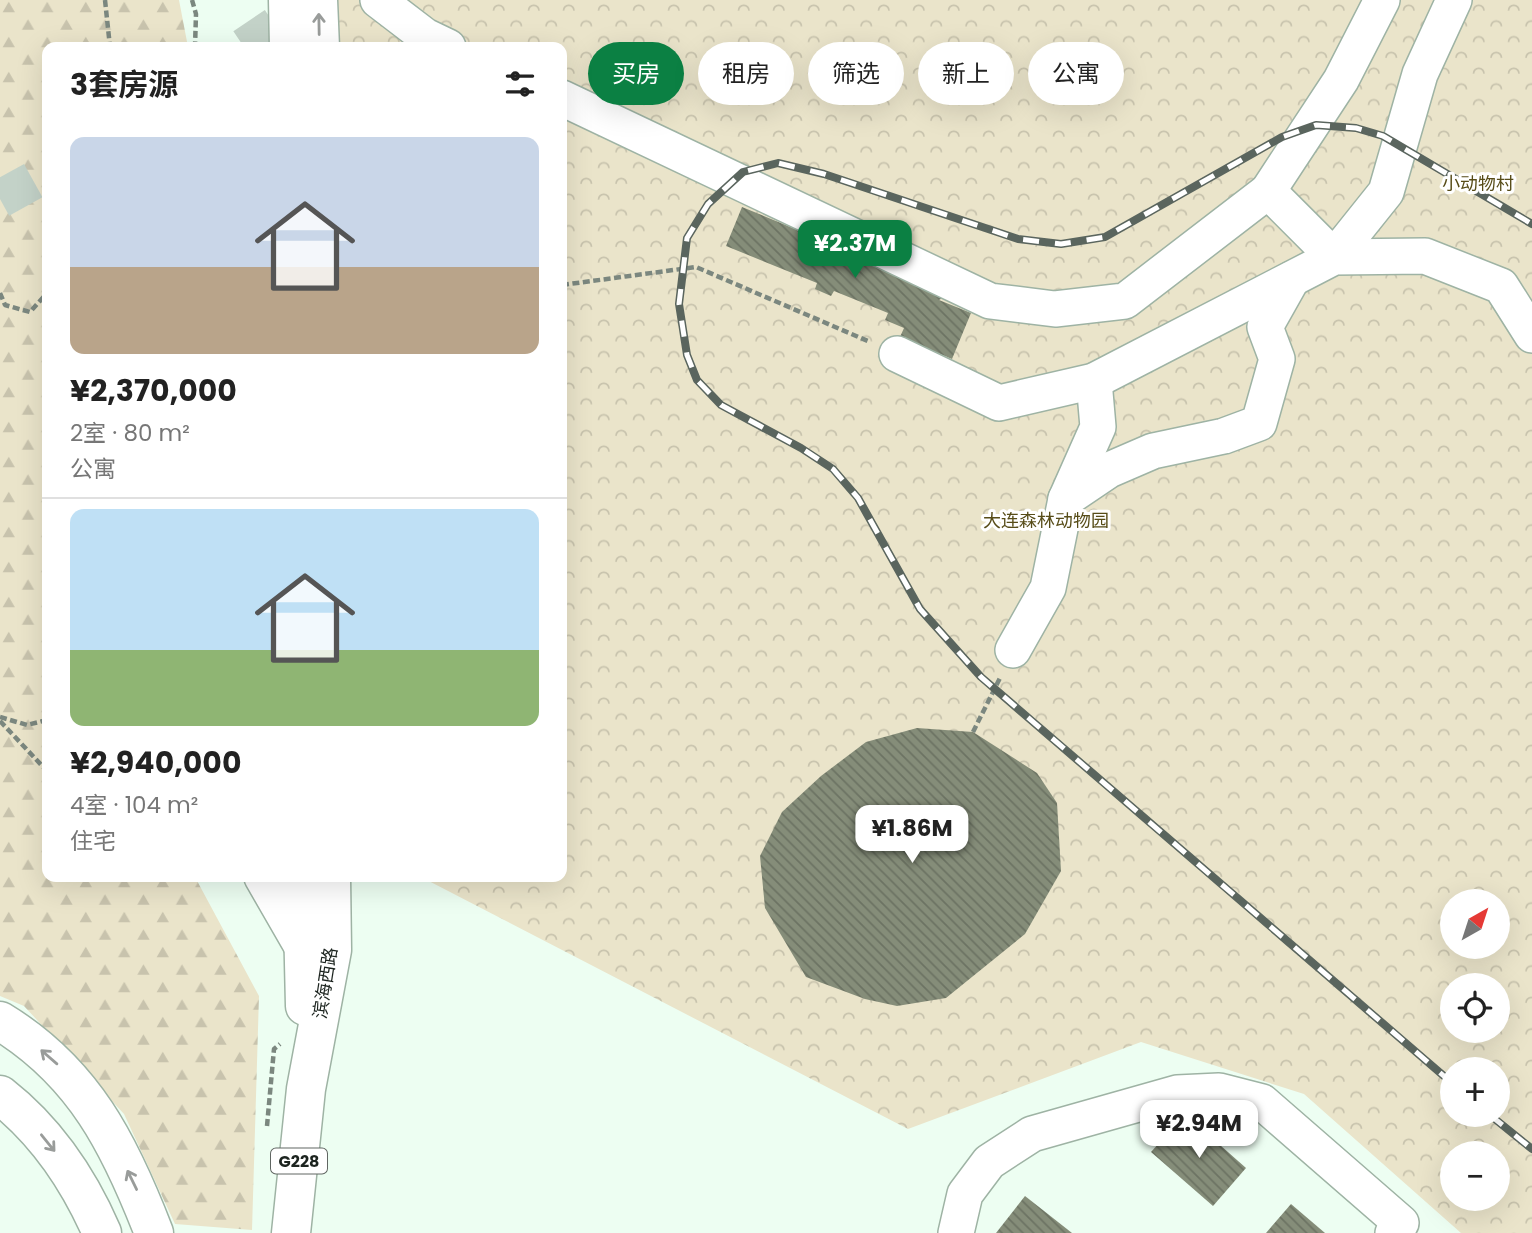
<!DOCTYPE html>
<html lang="zh">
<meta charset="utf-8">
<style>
:root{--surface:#fff;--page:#f2f2f2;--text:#222;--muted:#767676;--line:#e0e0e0;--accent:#0b8043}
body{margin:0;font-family:Poppins,"Noto Sans SC",sans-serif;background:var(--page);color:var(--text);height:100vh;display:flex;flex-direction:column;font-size:26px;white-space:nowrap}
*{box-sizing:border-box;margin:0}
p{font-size:23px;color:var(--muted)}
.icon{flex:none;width:38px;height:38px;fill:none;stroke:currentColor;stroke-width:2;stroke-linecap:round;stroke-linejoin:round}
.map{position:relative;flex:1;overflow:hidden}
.details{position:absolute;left:42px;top:42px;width:525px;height:840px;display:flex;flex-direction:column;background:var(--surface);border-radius:14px;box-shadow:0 7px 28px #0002}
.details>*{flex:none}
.banner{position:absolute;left:588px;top:42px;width:665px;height:63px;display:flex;gap:14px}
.needle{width:46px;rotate:39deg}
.tools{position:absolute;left:1440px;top:889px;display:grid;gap:14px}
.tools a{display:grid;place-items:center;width:70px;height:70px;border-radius:50%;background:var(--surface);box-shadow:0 7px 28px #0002;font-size:35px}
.price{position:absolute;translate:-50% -60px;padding:0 16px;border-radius:14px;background:#fff;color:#222;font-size:23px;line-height:46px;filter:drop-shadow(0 2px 4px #0008)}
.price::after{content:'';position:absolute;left:50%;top:42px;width:21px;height:16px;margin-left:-10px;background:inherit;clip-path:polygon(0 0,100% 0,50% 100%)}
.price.on{background:var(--accent);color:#fff}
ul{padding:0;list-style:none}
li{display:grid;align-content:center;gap:14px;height:371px;padding:0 28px}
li+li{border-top:2px solid var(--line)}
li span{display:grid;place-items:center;height:217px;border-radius:14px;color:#555}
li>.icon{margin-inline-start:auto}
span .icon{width:126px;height:126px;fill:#fffc;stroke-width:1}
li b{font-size:30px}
h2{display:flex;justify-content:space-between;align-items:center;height:84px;padding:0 28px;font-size:30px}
.pill{padding:0 24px;border-radius:32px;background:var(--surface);box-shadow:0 7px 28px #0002;font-size:24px;line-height:63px}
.pill.on{background:var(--accent);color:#fff}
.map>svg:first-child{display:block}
.forest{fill:url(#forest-firs)}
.park{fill:url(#park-crowns);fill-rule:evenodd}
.building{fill:url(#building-back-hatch)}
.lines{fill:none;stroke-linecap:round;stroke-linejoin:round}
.highway-tunnel{stroke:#c3d2c8;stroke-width:38;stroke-dasharray:38 19;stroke-linecap:butt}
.minor-casing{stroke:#9eb3a4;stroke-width:38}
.highway-casing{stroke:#9eb3a4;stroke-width:41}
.path{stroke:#7b877f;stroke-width:4.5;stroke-dasharray:7 3.5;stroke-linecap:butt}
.minor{stroke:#fff;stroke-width:35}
.highway{stroke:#fff;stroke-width:38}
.rail-casing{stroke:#5a655e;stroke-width:8}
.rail{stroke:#fff;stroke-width:5;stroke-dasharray:16;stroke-linecap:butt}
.oneway{stroke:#999c9a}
.labels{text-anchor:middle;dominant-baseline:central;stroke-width:6;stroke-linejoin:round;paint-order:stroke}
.shield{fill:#fff;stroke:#606662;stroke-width:2}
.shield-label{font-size:16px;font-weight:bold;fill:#1c241f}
.park-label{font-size:18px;fill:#574c18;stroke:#fff}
.street-label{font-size:18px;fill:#1c241f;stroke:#fff}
</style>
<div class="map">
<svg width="1532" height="1233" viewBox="0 0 1532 1233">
<defs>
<pattern id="forest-firs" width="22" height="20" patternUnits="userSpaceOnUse" patternTransform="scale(1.75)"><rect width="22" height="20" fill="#eae4ca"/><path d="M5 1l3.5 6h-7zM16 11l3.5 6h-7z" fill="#c8c3ad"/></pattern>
<pattern id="park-crowns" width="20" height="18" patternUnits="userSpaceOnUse" patternTransform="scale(1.75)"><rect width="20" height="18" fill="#eae4ca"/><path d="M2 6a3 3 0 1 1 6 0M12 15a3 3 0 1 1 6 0" fill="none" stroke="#c8c3ad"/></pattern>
<pattern id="building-back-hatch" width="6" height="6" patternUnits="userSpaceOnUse" patternTransform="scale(1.75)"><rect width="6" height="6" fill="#858d79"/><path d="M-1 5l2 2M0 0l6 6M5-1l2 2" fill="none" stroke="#6c7363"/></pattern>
</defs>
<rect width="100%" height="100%" fill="#edfef2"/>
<path class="forest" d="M0 0H179L188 47H47V877H195L259 996 252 1230 175 1224 124 1114 24 1006 0 996Z"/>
<path class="park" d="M286 0H1532V1233H1461L1304 1094 1141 1042 908 1129 421 877H562V47H291ZM1452 901H1498V947H1452ZM1452 985H1498V1031H1452ZM1452 1069H1498V1115H1452ZM1452 1153H1498V1199H1452Z"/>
<g class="building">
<path d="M742 207 950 293 939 300 971 313 952 359 900 337 904 328 885 320 888 313 834 291 831 296 815 289 817 283 726 246Z"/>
<path d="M917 728 973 732 1037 773 1057 803 1061 871 1025 934 946 998 897 1006 865 999 806 977 765 908 760 856 782 812 821 776 866 742Z"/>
<path d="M1185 1114 1246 1168 1213 1206 1151 1152Z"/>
<path d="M1025 1196 1072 1233H996Z"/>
<path d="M1291 1204 1325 1233H1266Z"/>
</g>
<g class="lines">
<g class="highway-tunnel">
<path d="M244 47 312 1"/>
<path d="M0 199 47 173"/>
</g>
<defs>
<g id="minor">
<path d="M378 0 425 36 448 47"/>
<path d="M562 98 990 301 1055 309 1125 301 1268 191 1334 257 1386 192 1420 74 1454 0"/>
<path d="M1268 191 1341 80 1382 0"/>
<path d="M897 354 999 403 1094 381 1334 257 1425 256 1501 286 1532 335"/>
<path d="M1066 499 1109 470 1153 451 1224 436 1259 423 1277 359 1265 327 1292 279"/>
<path d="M1013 650 1048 588 1066 499 1098 427 1094 381"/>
<path d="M262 877 304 950H310"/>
<path d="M956 1233 965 1194 989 1162 1032 1134 1177 1093 1219 1091 1262 1102 1401 1223 1393 1233"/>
</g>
<g id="highway">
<path d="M288 0 289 47"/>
<path d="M318 0 320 47"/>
<path d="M302 877 305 1006"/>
<path d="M0 1021C84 1072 120 1145 154 1233"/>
<path d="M0 1095C46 1131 79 1180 102 1233"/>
<path d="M291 1233 306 1089 332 950 331 877"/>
</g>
</defs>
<use href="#minor" class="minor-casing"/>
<use href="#highway" class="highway-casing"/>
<g class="path">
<path d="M105 0 110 47"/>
<path d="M192 0 196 14 195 47"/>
<path d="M562 285 696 267 870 342"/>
<path d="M0 293 5 305 30 312 47 293"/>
<path d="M0 717 27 725 47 720"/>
<path d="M0 721 47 771"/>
<path d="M973 732 1001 676"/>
<path d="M267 1126 274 1049 280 1044"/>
</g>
<use href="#minor" class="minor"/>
<use href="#highway" class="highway"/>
<defs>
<g id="rail">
<path d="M1452 1083 981 677 920 609 858 498 833 469 801 448 721 405 697 380 687 355 679 304 687 238 708 204 743 172 778 163 824 174 1018 239 1061 244 1105 237 1282 137 1316 125 1356 128 1383 136 1532 224"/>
<path d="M1490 1115 1532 1149"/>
</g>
</defs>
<use href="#rail" class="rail-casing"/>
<use href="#rail" class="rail"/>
</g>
<defs><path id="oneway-shaft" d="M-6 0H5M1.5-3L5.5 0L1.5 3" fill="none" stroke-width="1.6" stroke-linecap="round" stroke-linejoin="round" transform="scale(1.75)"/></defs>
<g class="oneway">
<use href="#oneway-shaft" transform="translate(319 24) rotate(-91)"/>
<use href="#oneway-shaft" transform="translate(49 1057) rotate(-139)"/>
<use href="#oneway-shaft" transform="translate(48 1143) rotate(51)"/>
<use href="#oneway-shaft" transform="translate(132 1180) rotate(-116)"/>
</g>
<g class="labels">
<rect class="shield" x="271" y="1148.5" width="56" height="25" rx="5"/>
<g class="shield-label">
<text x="299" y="1161">G228</text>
</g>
<g class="park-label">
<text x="1478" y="183">小动物村</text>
<text x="1046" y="520">大连森林动物园</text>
</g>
<g class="street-label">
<text transform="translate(325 983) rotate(-81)">滨海西路</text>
</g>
</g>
</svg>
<div class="tools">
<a><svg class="needle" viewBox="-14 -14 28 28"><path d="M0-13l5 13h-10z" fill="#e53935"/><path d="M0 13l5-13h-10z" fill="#767676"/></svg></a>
<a><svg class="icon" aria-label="locate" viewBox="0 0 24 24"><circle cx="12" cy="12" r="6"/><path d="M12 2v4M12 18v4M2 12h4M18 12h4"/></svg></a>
<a>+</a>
<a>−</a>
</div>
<b class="price on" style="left:855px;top:280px">¥2.37M</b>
<b class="price" style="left:912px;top:865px">¥1.86M</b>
<b class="price" style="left:1199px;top:1160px">¥2.94M</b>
<div class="banner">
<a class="pill on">买房</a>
<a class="pill">租房</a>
<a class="pill">筛选</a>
<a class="pill">新上</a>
<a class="pill">公寓</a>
</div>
<section class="details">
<h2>3套房源<svg class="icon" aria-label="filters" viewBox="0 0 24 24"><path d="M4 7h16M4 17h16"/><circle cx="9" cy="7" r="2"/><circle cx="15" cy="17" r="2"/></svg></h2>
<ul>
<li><span style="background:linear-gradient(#c9d6e8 60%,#b9a48a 0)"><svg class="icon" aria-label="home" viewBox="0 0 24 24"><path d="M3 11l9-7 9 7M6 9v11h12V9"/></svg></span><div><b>¥2,370,000</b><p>2室 · 80 m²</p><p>公寓</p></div></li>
<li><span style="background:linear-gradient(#bfe0f5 65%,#8fb573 0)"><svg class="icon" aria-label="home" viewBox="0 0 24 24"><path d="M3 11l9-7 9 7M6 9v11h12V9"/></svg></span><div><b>¥2,940,000</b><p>4室 · 104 m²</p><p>住宅</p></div></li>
</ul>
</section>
</div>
